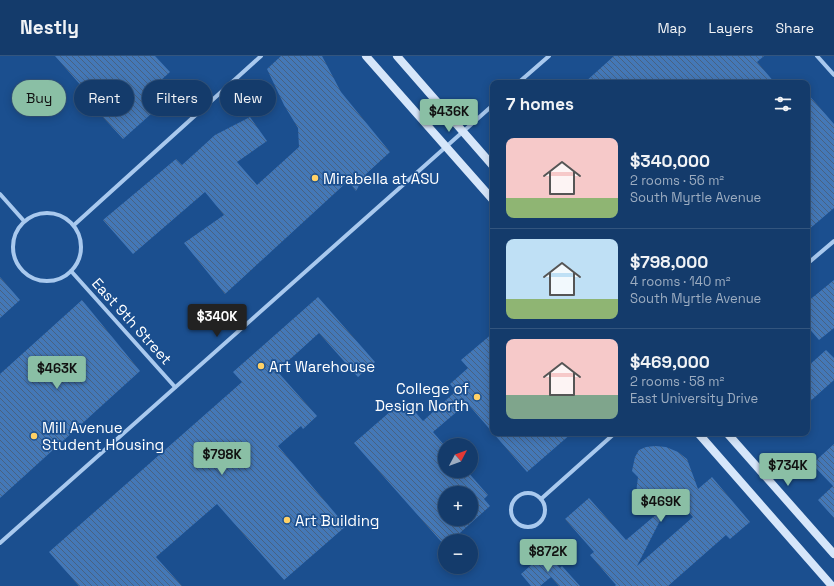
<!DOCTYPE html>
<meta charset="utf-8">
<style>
:root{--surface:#143b6b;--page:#1d4271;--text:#f1f3f6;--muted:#9dadc1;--line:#33557e;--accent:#8abfa5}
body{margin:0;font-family:"Space Grotesk",sans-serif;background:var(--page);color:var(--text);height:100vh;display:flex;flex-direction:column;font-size:15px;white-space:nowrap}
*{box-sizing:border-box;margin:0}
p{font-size:13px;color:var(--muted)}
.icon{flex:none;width:22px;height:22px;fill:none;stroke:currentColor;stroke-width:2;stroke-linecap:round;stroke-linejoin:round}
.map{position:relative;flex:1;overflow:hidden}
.details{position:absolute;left:490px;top:24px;width:320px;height:356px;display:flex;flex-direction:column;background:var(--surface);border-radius:8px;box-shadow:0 2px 10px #0003,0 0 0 1px var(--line)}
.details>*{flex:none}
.guide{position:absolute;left:12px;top:24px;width:380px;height:36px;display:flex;gap:8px}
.needle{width:26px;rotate:49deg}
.fabs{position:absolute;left:438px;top:382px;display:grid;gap:8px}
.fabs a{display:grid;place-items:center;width:40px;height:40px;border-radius:50%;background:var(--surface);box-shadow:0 2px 10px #0003,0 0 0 1px var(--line);font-size:20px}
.price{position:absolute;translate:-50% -34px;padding:0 9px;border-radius:4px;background:var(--accent);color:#111;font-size:13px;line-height:26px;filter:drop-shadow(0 1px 2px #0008)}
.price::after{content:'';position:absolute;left:50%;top:24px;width:12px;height:9px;margin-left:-6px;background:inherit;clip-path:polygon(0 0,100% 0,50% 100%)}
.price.current{background:#222;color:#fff}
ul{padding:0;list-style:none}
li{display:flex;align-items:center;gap:12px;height:100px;padding:0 16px}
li+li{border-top:1px solid var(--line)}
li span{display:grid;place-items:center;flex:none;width:112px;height:80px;border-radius:8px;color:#555}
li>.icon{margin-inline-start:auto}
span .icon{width:48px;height:48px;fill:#fffc;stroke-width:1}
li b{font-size:17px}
h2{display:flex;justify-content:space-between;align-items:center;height:48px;padding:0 16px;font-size:17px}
.tag{padding:0 14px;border-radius:18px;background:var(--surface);box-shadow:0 2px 10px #0003,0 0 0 1px var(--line);font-size:14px;line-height:36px}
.tag.current{background:var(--accent);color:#111}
header{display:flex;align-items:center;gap:24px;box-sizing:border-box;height:56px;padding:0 20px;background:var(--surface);border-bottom:1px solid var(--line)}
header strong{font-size:19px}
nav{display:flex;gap:22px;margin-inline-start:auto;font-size:14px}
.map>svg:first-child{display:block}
.building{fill:url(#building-back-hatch);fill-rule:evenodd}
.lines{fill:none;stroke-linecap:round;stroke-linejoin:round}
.minor{stroke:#a9c9ee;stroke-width:4}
.secondary{stroke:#d6e6fa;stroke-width:8}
.poi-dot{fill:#ffd166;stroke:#1b4f8f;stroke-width:1.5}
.labels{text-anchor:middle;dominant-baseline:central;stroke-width:3.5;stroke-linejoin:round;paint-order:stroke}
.poi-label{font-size:15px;fill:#fff;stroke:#1b4f8f;text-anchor:start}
.street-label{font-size:15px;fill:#fff;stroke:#1b4f8f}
</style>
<header>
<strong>Nestly</strong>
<nav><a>Map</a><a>Layers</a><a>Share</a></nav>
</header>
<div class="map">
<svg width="834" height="530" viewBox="0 0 834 530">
<defs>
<pattern id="building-back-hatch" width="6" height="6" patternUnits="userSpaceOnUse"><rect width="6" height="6" fill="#4478b7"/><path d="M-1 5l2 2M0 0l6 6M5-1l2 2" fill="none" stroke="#486282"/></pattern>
</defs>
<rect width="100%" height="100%" fill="#1b4f8f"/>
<g class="building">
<path d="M55 0H155L170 16 160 25 171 37 150 56 151 58 123 83 101 59 104 56Z"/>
<path d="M281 0H322L341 36 390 96 366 118 356 135 348 125 225 238 184 187 224 159 205 136 133 198 103 164 176 103 182 109 215 79 250 61 267 85 237 106 257 129 299 91 298 72 284 49 267 13Z"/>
<path d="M614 0H764L757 6 775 27H584Z"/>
<path d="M807 37 834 68V152L807 175Z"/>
<path d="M0 221 20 244 0 262Z"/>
<path d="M834 224V272L819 284 807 270V246Z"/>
<path d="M318 241 375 306 358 321 319 277 277 315 317 360 303 373 301 370 278 390 346 470 284 524 217 448 156 501 182 530H79L49 496 242 326 233 316Z"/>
<path d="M82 244 140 315 0 442V318Z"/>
<path d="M493 277V377H572L527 416 467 347 433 376 445 390V415H467L488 439 484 443 490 450 451 485H445V490L354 387 399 348 405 354 410 350 423 365 456 335 450 328 468 312 461 304ZM445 437H471V463H445Z"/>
<path d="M826 294 834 302V324L807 348V311Z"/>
<path d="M834 388V462L818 444 833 430 812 408Z"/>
<path d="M655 390 666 391 678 396 687 403 698 433 712 421 750 466 730 483 726 479 668 530H615L616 529 590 499 594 496 565 463 589 442 626 484 658 457 635 445 638 421 632 415 635 401 639 394 646 391ZM673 439 693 461 637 510 669 447Z"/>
<path d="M546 496 560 512 562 510 580 530H559L551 521 540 530H531L521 518Z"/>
</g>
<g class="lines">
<g class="minor">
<path d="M817 0 834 19"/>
<path d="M518 27 549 0"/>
<path d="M0 138 24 165"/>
<circle cx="47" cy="191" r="34"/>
<path d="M74 169 261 0"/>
<path d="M807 208 834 185"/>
<path d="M71 215 175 331"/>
<circle cx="528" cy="454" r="17"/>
<path d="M541 443 615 377"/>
<path d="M0 487 493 49"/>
</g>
<g class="secondary">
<path d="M366 0 493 144"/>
<path d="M397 0 493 110"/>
<path d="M698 377 832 530"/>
<path d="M727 377 834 498"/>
</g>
</g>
<g class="poi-dot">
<circle cx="315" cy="122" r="4"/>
<circle cx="261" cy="310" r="4"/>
<circle cx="477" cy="341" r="4"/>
<circle cx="34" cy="380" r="4"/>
<circle cx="287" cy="464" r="4"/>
</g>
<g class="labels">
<g class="poi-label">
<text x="323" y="122">Mirabella at ASU</text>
<text x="269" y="310">Art Warehouse</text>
<text x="469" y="332" text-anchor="end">College of<tspan x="469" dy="17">Design North</tspan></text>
<text x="42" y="371">Mill Avenue<tspan x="42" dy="17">Student Housing</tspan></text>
<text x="295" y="464">Art Building</text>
</g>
<g class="street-label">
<text transform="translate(132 265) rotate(48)">East 9th Street</text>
</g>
</g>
</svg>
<div class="fabs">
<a><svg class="needle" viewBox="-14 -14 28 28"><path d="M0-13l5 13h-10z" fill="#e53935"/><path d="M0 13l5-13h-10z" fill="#9dadc1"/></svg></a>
<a>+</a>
<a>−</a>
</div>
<b class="price" style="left:449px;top:77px">$436K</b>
<b class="price current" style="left:217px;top:282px">$340K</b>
<b class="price" style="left:57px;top:334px">$463K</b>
<b class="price" style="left:222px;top:420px">$798K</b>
<b class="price" style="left:788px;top:431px">$734K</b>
<b class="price" style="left:661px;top:467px">$469K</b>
<b class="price" style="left:548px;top:517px">$872K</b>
<div class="guide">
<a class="tag current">Buy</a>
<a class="tag">Rent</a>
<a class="tag">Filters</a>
<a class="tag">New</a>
</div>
<section class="details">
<h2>7 homes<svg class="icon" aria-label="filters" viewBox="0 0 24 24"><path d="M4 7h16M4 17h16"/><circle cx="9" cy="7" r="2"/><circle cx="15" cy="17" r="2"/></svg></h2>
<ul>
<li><span style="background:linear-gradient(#f6c9c9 75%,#8fb573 0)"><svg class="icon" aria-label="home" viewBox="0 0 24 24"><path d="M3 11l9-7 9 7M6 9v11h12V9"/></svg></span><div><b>$340,000</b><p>2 rooms · 56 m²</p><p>South Myrtle Avenue</p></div></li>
<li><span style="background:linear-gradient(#bfe0f5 75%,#8fb573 0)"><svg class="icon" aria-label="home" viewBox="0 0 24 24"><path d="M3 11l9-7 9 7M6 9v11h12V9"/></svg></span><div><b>$798,000</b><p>4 rooms · 140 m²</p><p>South Myrtle Avenue</p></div></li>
<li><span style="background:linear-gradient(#f6c9c9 70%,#7fa58c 0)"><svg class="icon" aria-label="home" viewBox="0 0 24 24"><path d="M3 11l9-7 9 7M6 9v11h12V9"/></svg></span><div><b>$469,000</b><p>2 rooms · 58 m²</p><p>East University Drive</p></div></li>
</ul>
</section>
</div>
